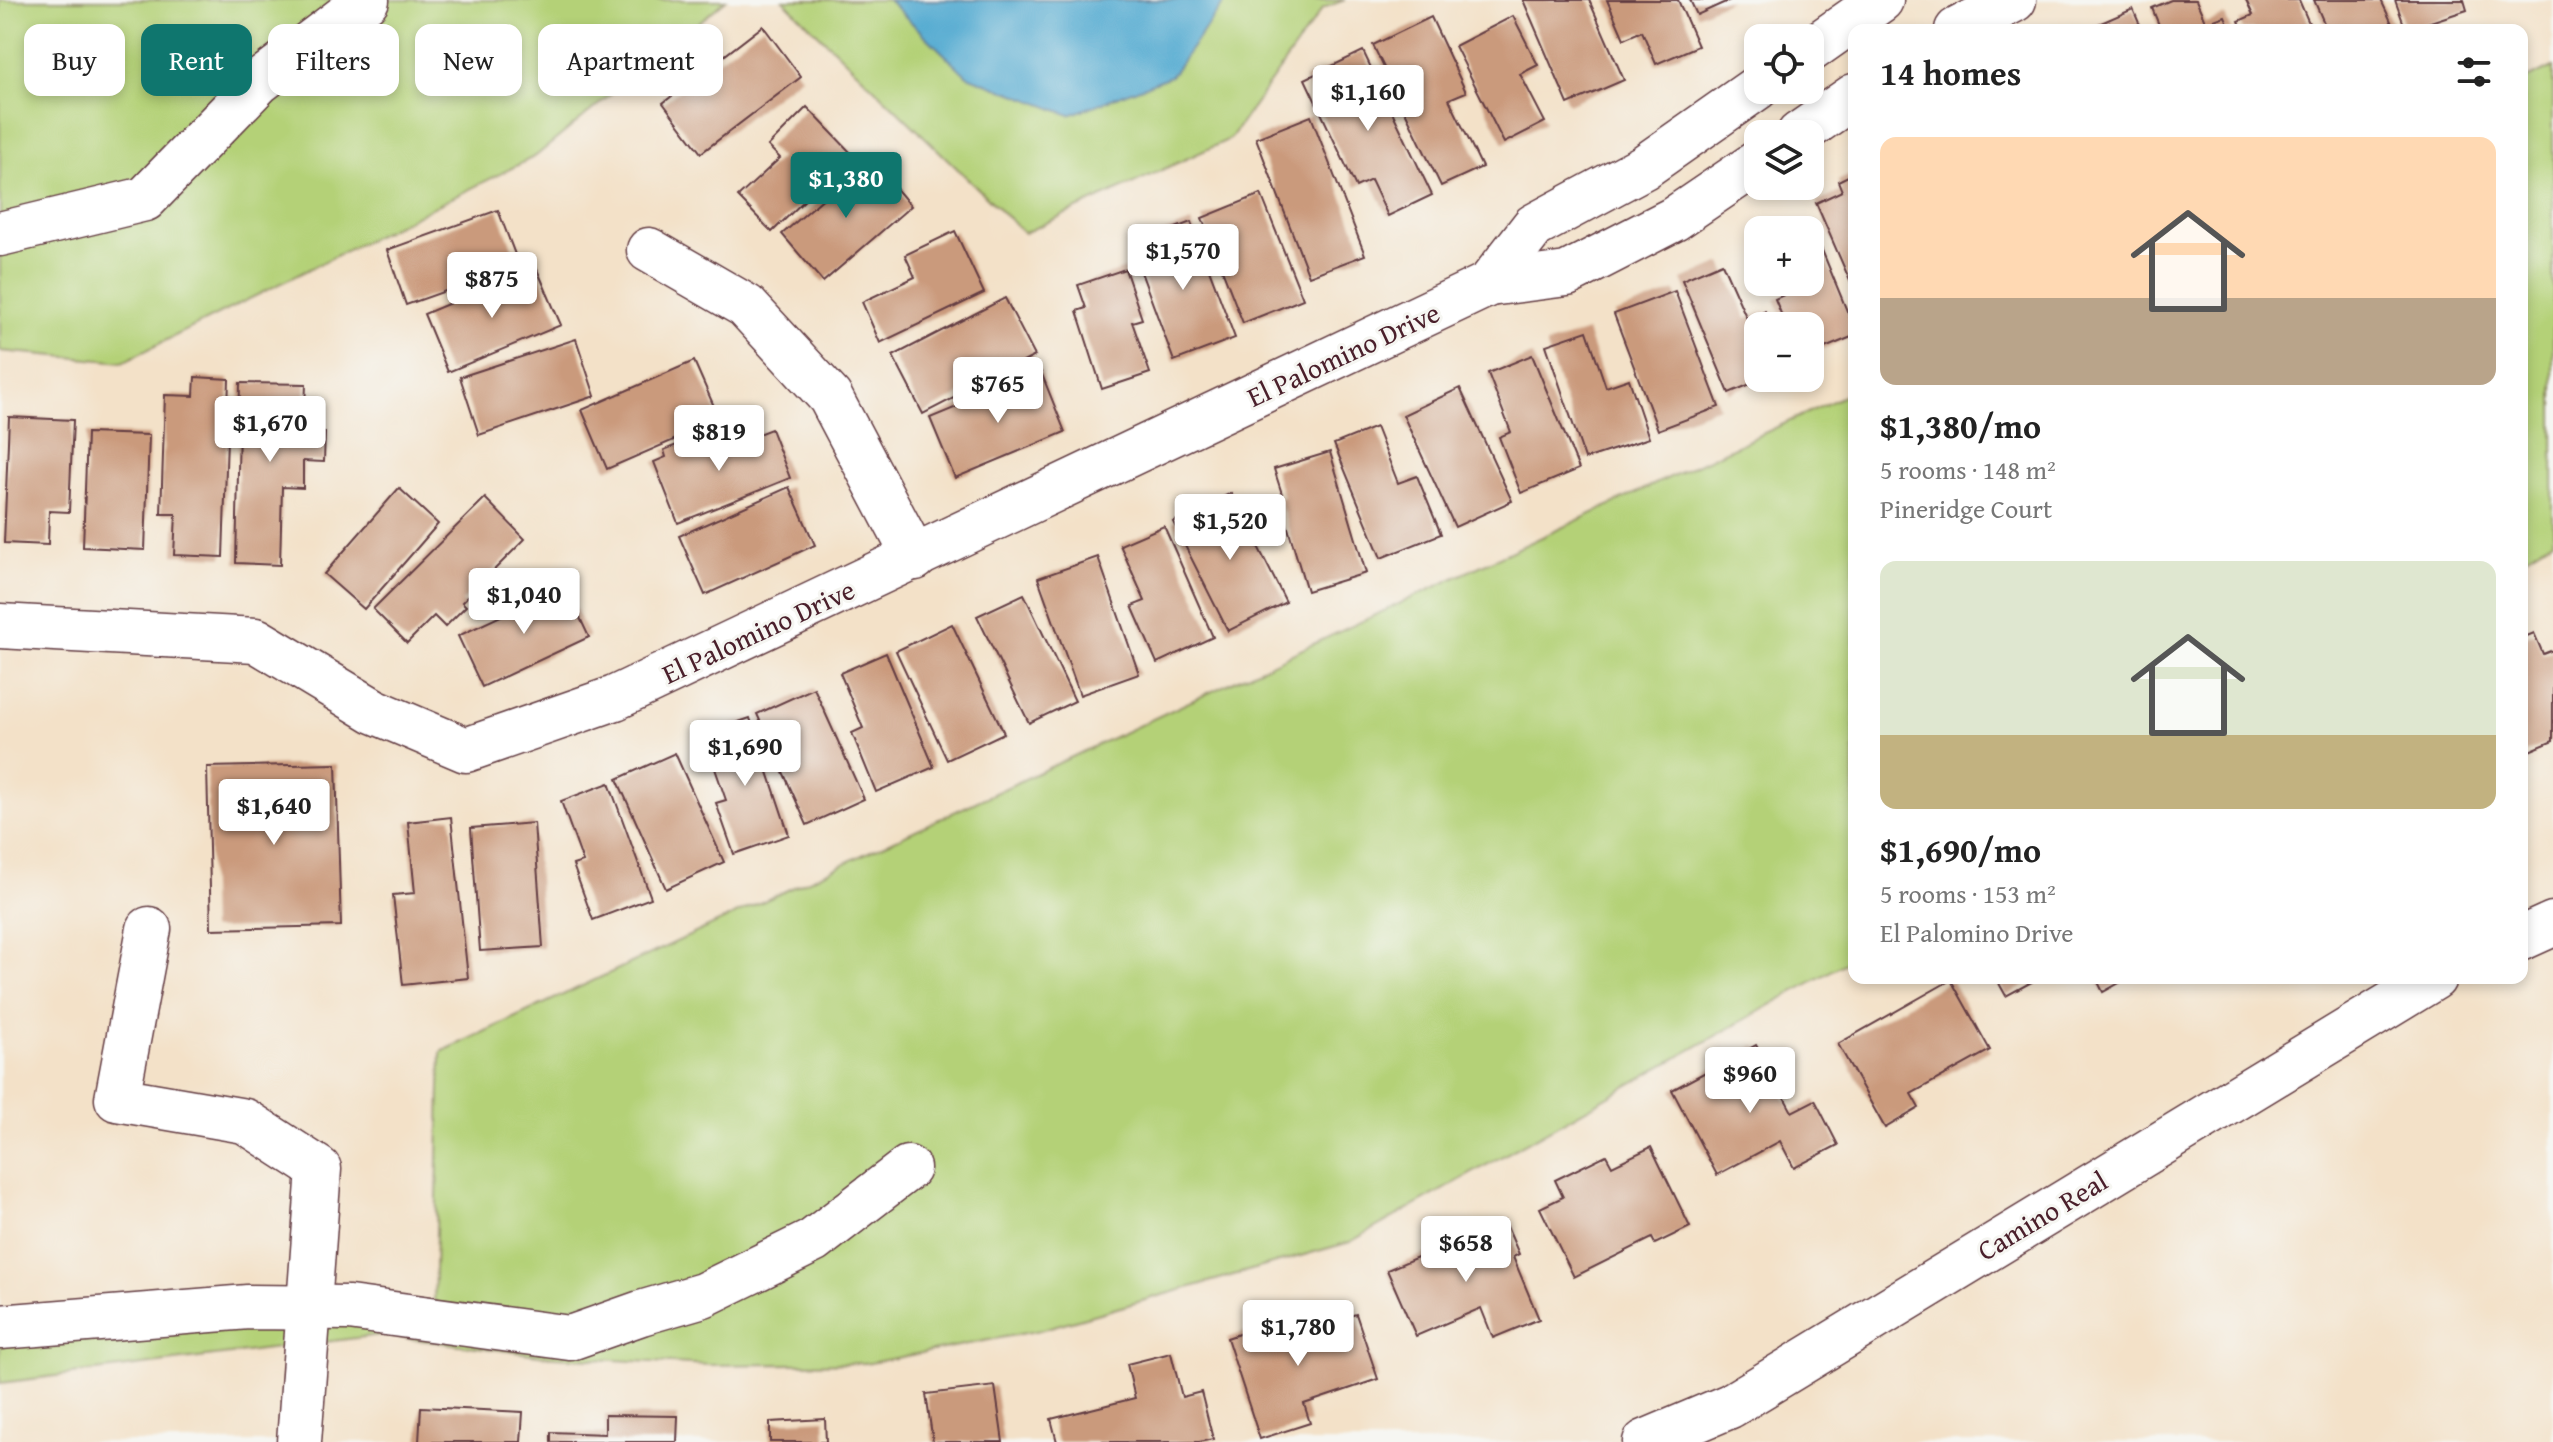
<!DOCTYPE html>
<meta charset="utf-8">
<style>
:root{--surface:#fff;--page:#f2f2f2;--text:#222;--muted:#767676;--accent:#0f766e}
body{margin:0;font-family:"Gentium Book Plus",serif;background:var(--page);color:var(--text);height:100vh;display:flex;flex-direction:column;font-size:30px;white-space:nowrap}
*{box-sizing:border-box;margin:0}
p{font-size:26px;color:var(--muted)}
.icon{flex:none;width:44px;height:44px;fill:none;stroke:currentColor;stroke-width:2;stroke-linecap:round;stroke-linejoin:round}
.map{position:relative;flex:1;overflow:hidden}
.sheet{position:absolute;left:1848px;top:24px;width:680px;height:960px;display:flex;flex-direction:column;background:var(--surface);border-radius:16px;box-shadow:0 4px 12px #0003}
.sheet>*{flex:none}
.guide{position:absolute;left:24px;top:24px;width:760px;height:72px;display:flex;gap:16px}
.buttons{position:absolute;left:1744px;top:24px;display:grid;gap:16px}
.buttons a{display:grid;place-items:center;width:80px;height:80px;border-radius:16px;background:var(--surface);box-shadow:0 4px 12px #0003;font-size:40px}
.price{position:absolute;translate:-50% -68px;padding:0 18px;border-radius:8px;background:#fff;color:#222;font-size:26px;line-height:52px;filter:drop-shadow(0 2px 4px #0008)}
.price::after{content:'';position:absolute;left:50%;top:48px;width:24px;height:18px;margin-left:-12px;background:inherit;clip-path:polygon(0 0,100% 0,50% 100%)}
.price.selected{background:var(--accent);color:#fff}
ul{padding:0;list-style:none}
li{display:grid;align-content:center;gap:16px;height:424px;padding:0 32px}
li span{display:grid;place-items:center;height:248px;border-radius:16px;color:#555}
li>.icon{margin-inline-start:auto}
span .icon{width:144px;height:144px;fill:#fffc;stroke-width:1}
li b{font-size:34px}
h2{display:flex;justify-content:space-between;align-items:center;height:96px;padding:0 32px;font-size:34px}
.tag{padding:0 28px;border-radius:16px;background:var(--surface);box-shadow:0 4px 12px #0003;font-size:28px;line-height:72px}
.tag.selected{background:var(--accent);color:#fff}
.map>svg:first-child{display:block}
.green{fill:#b4d177;stroke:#7f7851;stroke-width:2}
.water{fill:#55abd1;stroke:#50657e;stroke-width:2}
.building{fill:#ca9a7b}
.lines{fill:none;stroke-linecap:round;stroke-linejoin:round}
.minor-casing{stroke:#633c43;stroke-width:47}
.major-casing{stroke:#633c43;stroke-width:47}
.minor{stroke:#fff;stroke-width:44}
.major{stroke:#fff;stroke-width:44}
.labels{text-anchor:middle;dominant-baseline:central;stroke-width:6;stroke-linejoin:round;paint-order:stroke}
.street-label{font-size:28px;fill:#4a1f2b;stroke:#f6f6f2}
</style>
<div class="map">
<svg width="2553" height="1442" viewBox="0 0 2553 1442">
<rect width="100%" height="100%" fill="#f6f6f2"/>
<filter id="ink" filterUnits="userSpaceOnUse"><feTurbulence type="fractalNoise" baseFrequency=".0125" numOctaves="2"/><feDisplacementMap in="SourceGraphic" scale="16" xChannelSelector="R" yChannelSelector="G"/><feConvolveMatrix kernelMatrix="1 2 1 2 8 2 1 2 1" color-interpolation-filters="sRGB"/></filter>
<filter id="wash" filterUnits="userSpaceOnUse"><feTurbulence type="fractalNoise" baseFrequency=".006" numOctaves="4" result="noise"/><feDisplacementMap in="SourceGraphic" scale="32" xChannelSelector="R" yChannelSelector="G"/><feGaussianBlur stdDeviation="1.8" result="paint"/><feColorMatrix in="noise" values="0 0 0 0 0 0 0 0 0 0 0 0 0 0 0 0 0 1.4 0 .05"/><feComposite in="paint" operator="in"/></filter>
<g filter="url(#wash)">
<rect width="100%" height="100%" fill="#f3e1c8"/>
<g class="green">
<path d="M0 0H726L536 156 123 362 0 351Z"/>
<path d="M783 0H1345L1323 8 1230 139 1024 233Z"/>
<path d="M2553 67V540L2522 559V81Z"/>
<path d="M1854 391V958L1350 1242 1036 1331 870 1363 710 1365 555 1357 380 1335 0 1383V1321L434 1305 441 1052Z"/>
</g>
<path class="water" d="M888 0H1226L1171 76 1070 115 967 76Z"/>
<g id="blocks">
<g class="building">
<path d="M1523 0H1589L1624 80 1568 104Z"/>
<path d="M1607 0H1678L1698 46 1656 64 1642 31 1624 39Z"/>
<path d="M1690 0H1730L1697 15Z"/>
<path d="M2171 0H2196L2206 23 2225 16 2231 30H2161L2152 8Z"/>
<path d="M2246 0H2299L2312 30H2243L2239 21 2253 15Z"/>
<path d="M2314 0H2381L2395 30H2327Z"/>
<path d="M2395 0H2464L2467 10 2406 30Z"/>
<path d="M2133 9 2142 30H2085Z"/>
<path d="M1513 16 1538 65 1520 74 1545 122 1504 143 1455 46Z"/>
<path d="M1431 17 1466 92 1449 99 1482 167 1441 186 1373 45Z"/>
<path d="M763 26 801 77 701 153 663 103Z"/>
<path d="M1363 51 1432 195 1388 216 1371 180 1356 187 1305 79Z"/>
<path d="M807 107 852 154 772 232 738 197 780 158 768 146Z"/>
<path d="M1311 116 1365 255 1309 276 1256 138Z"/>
<path d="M870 158 911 206 823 282 782 234Z"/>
<path d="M1854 173V290L1816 203 1842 191 1838 181Z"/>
<path d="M1261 194 1303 299 1243 323 1202 218Z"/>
<path d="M498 210 519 265 406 305 387 250Z"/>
<path d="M1810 221 1854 328V336L1810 354V326H1786L1775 299 1790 292 1785 282H1810V230H1788Z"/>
<path d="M1191 222 1235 338 1174 361 1131 245Z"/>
<path d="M955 231 984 293 880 343 862 302 915 277 905 255Z"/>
<path d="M1722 263 1747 319 1765 311 1771 326H1758V378H1765L1729 393 1682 280Z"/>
<path d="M536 267 561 325 448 372 424 314Z"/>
<path d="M1125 269 1142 319 1132 322 1150 373 1102 389 1077 311 1086 308 1078 285Z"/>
<path d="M1675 291 1719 407 1658 430 1614 314Z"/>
<path d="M1005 298 1035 356 923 414 893 356Z"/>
<path d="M1587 331 1606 387 1629 379 1649 438 1585 459 1546 345Z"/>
<path d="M576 339 595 396 479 435 460 377Z"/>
<path d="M1532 355 1579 469 1521 493 1499 437 1511 432 1488 373Z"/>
<path d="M694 361 720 420 607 469 582 410Z"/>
<path d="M1041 372 1065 432 955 478 930 418Z"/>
<path d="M195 377 229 379 223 557 174 555 176 514H161L165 395 194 396Z"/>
<path d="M240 383 306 384 304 432H325L324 462 303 461V488L282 487 280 565 236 563Z"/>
<path d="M1460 388 1512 501 1455 527 1403 415Z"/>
<path d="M9 417 73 420 69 512 49 511 48 545 4 543Z"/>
<path d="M1376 427 1398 483 1417 476 1441 534 1381 558 1334 444Z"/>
<path d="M771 429 790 478 678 523 654 462 666 457 664 450 705 434 712 452Z"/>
<path d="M87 433 149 435 145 550 83 547Z"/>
<path d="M1330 452 1366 573 1307 591 1279 498 1283 497 1274 469Z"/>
<path d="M789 487 815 545 705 595 679 536Z"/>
<path d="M399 488 438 524 364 609 324 574Z"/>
<path d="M1231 493 1286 602 1228 631 1173 522Z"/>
<path d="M485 498 525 539 462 602 466 606 445 627 434 616 407 643 373 609Z"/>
<path d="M1164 526 1213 637 1157 663 1132 606 1145 601 1120 545Z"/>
<path d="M1098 557 1139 674 1080 695 1038 578Z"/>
<path d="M565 586 589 637 482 687 458 636Z"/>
<path d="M1024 594 1075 701 1029 723 977 616Z"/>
<path d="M952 624 1004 733 947 760 896 651Z"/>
<path d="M2534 633 2543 654 2553 650V741L2522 754V638Z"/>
<path d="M886 653 934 767 876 792 852 733 863 728 840 673Z"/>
<path d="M814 688 864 799 807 825 757 714Z"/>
<path d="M750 718 789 835 734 854 716 803 726 800 703 734Z"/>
<path d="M675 753 724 862 666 889 617 779Z"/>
<path d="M336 764 341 926 211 929 207 767Z"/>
<path d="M609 783 651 898 593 920 573 865 583 862 561 801Z"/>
<path d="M451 817 468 978 403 985 393 895 415 893 408 822Z"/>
<path d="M534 823 543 947 480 951 471 828Z"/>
<path d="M1996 978H2039L2006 996Z"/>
<path d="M2096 978H2128L2103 992Z"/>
<path d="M1951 980 1990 1050 1911 1094 1919 1108 1885 1128 1838 1044Z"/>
<path d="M1756 1045 1792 1112 1815 1100 1838 1145 1794 1168 1780 1141 1717 1175 1672 1090Z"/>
<path d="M1651 1147 1690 1227 1655 1244 1652 1238 1574 1277 1540 1208 1563 1197 1555 1180 1606 1155 1612 1166Z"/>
<path d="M1504 1220 1519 1254 1513 1257 1539 1319 1493 1338 1481 1308 1416 1336 1387 1270Z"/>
<path d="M1308 1311 1313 1328 1356 1314 1378 1379 1304 1404 1310 1423 1260 1439 1227 1338Z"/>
<path d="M1171 1353 1182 1397 1201 1392 1213 1439 1199 1442H1057L1051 1419 1135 1398 1127 1364Z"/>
<path d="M995 1386 1003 1442H933L926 1394Z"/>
<path d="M421 1407 523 1412 521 1442H419Z"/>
<path d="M605 1415 678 1416 677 1442H551V1432L605 1434Z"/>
<path d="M825 1419 826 1442H770V1422Z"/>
</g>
</g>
</g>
<g filter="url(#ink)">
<use href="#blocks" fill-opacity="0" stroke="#633c43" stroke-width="2"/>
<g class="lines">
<defs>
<g id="minor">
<path d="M1957 30 2014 0"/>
<path d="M1810 50 1881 0"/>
<path d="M1799 134 1854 96"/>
<path d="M0 234 145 199 259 82 367 0"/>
<path d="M649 250 746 306 830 397 915 558"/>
<path d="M1489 284 1534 226 1644 167 1758 87"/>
<path d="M0 626 256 640 374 711 466 750 615 698 1489 284 1567 274 1674 219 1758 162"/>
<path d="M149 929 117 1099 245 1121 319 1169 299 1442"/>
<path d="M0 1327 248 1307 349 1308 570 1338 641 1313 703 1295 813 1241 908 1168"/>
</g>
<g id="major">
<path d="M2522 938 2553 924"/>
<path d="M1645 1442 1730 1406 2434 978"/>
</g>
</defs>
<use href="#minor" class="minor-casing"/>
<use href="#major" class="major-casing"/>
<use href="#minor" class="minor"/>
<use href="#major" class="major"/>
</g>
</g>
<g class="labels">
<g class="street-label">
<text transform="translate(1343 354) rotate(-25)">El Palomino Drive</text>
<text transform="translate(758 631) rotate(-25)">El Palomino Drive</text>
<text transform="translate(2042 1215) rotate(-31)">Camino Real</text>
</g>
</g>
</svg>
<div class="buttons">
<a><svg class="icon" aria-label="locate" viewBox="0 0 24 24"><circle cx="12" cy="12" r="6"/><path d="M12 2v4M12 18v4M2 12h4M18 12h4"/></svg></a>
<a><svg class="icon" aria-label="layers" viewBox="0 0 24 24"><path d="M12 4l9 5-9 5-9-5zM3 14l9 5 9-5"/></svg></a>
<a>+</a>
<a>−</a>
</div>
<b class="price" style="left:1368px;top:133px">$1,160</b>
<b class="price selected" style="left:846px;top:220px">$1,380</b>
<b class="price" style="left:1183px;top:292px">$1,570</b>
<b class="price" style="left:492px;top:320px">$875</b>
<b class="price" style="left:998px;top:425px">$765</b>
<b class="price" style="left:270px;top:464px">$1,670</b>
<b class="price" style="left:719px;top:473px">$819</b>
<b class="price" style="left:1230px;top:562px">$1,520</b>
<b class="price" style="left:524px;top:636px">$1,040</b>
<b class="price" style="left:745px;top:788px">$1,690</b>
<b class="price" style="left:274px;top:847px">$1,640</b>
<b class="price" style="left:1750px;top:1115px">$960</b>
<b class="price" style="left:1466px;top:1284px">$658</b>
<b class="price" style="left:1298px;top:1368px">$1,780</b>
<div class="guide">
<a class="tag">Buy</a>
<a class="tag selected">Rent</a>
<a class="tag">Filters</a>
<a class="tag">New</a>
<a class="tag">Apartment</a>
</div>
<section class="sheet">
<h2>14 homes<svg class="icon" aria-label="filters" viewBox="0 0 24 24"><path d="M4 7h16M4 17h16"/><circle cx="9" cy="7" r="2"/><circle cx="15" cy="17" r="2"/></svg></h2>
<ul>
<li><span style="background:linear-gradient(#ffd9b3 65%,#b9a48a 0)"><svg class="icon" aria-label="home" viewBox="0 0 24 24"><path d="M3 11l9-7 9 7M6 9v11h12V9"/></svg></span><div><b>$1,380/mo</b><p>5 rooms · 148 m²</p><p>Pineridge Court</p></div></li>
<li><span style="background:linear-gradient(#dfe7d0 70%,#c2b280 0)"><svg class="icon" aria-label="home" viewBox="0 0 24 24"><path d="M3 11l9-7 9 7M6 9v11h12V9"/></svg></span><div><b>$1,690/mo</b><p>5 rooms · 153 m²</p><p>El Palomino Drive</p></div></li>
</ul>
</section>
</div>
